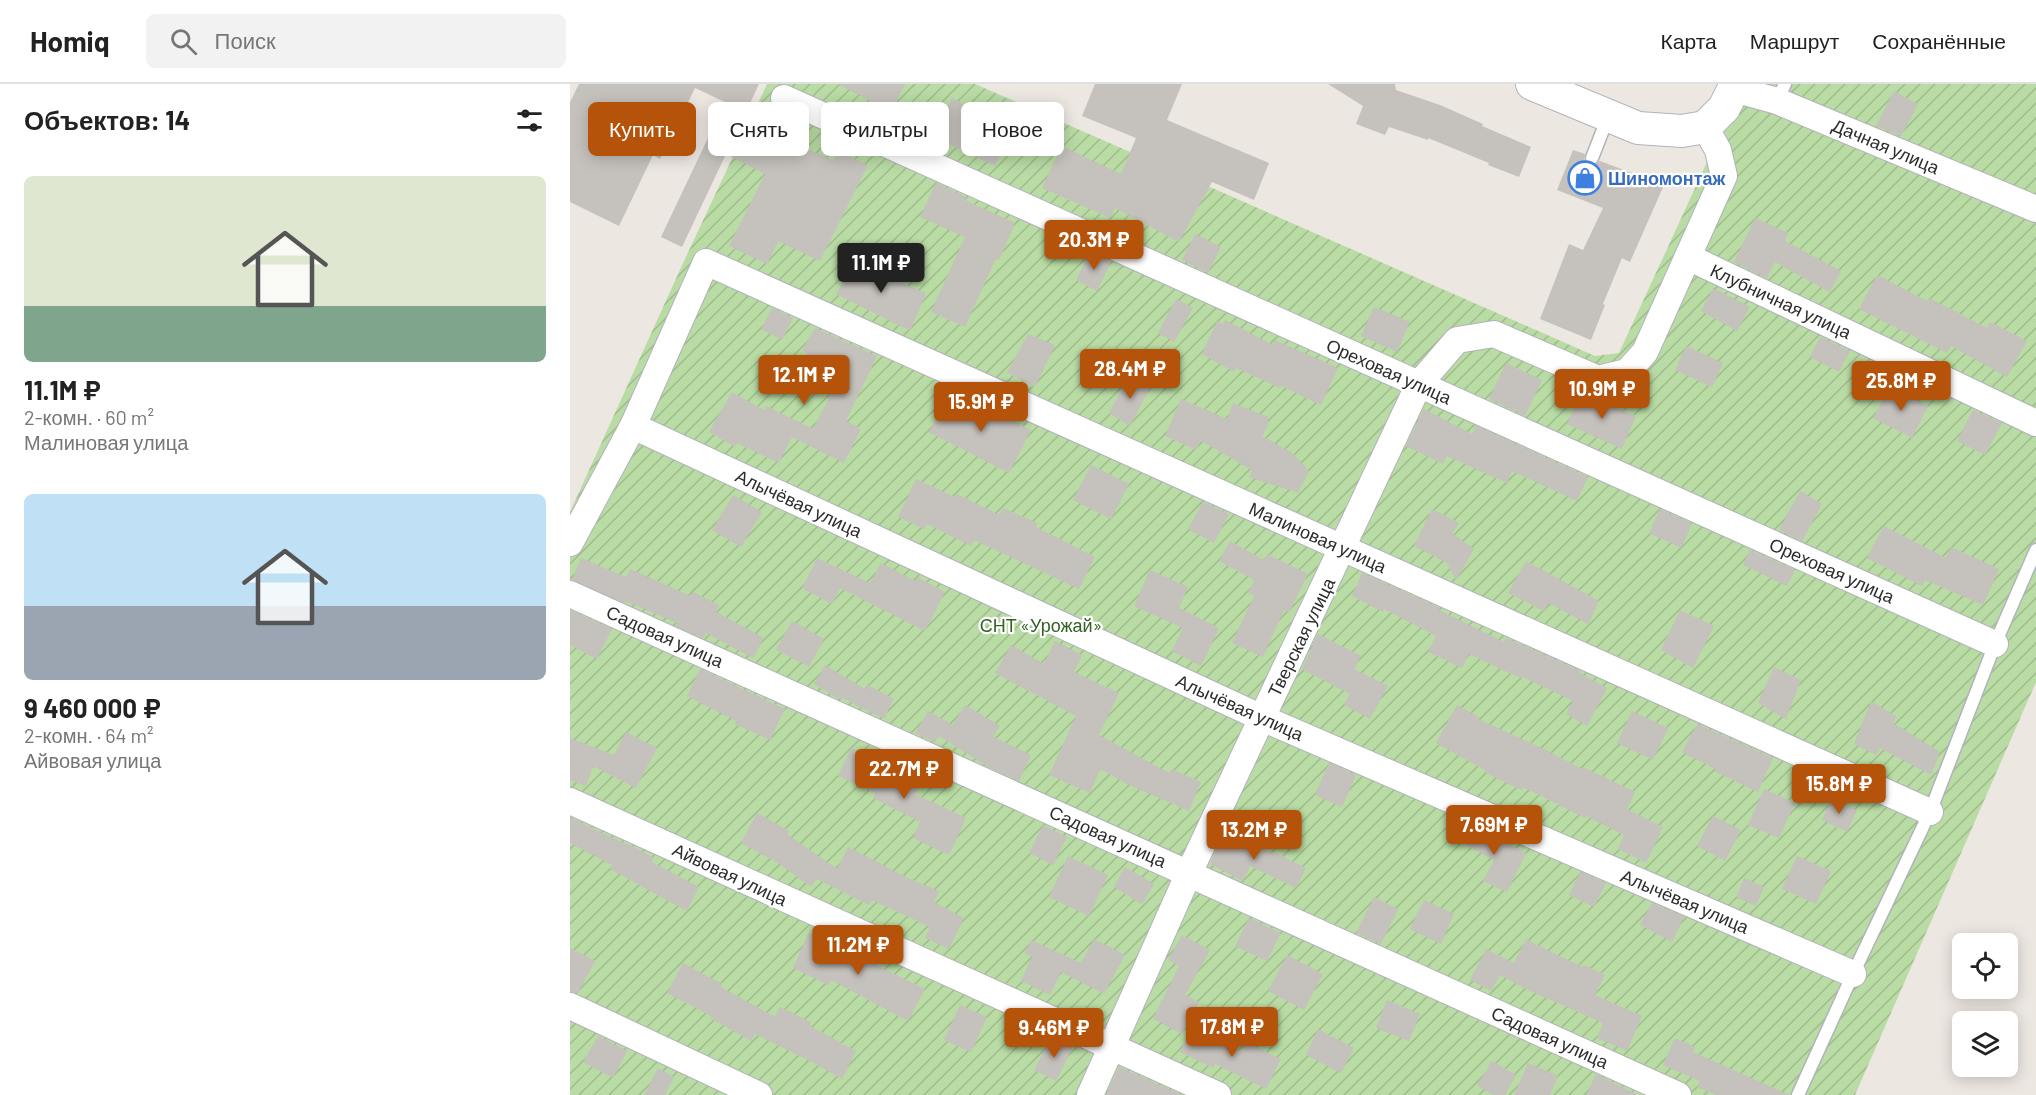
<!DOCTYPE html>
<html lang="ru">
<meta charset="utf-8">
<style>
:root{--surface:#fff;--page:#f2f2f2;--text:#222;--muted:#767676;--line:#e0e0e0;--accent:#b45309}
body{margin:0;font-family:Barlow,sans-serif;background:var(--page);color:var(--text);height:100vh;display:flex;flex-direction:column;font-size:22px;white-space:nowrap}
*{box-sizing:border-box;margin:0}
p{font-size:20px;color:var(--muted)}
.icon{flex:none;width:33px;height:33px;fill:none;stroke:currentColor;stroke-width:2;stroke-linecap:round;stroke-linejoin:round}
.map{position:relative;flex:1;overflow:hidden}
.panel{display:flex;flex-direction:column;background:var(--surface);width:570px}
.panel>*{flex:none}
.hud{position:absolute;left:18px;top:18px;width:570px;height:54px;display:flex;gap:12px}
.fabs{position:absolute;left:1382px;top:849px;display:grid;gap:12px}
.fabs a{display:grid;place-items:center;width:66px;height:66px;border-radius:9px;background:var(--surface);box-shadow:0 3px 15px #0003;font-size:30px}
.price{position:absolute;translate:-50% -51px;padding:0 14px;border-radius:6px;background:var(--accent);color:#fff;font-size:20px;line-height:39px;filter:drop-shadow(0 2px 3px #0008)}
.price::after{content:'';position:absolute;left:50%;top:36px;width:18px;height:14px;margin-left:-9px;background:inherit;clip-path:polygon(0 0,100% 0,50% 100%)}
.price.selected{background:#222;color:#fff}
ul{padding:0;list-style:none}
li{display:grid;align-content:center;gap:12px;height:318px;padding:0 24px}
li span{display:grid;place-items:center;height:186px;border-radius:9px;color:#555}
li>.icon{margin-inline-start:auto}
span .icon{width:108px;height:108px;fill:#fffc;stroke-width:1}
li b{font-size:26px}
h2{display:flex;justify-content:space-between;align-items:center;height:72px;padding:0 24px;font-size:26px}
.pill{padding:0 21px;border-radius:9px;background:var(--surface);box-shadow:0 3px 15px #0003;font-size:21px;line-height:54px}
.pill.selected{background:var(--accent);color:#fff}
header{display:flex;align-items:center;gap:36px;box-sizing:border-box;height:84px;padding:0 30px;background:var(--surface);border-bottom:2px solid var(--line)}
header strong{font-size:28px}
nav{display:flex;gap:33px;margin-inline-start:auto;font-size:21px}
.search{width:420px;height:54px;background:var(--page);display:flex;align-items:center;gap:15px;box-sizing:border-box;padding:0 21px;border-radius:9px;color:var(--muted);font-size:22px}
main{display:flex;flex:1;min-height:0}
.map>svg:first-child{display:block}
.garden{fill:url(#garden-furrows)}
.building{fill:#c5c1bc}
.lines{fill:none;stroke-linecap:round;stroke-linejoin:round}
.service-casing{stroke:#b1b3bb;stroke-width:15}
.minor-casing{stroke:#b1b3bb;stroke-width:28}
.tertiary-casing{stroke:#b1b3bb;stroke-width:34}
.service{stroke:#fff;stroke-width:12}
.minor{stroke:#fff;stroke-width:26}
.tertiary{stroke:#fff;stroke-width:32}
.labels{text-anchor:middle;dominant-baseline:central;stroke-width:4.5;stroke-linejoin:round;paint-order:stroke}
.street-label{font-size:18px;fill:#2c2c2c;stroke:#fff}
.shop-label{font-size:18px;font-weight:bold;fill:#366cbe;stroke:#fff;text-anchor:start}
.park-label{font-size:18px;fill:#336124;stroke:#fff}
</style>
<header>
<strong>Homiq</strong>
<div class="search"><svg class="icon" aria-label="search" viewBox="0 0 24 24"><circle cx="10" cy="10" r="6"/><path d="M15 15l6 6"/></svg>Поиск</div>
<nav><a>Карта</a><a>Маршрут</a><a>Сохранённые</a></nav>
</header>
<main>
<section class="panel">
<h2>Объектов: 14<svg class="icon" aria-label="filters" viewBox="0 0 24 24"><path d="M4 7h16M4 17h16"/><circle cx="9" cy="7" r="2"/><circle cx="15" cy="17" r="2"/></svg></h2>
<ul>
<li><span style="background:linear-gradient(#dfe7d0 70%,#7fa58c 0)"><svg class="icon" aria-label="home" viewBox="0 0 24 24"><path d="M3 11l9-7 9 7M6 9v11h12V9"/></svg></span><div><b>11.1M ₽</b><p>2-комн. · 60 m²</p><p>Малиновая улица</p></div></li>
<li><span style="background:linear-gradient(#bfe0f5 60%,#9aa5b1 0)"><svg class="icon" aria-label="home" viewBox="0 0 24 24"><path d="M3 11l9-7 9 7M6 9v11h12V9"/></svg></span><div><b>9 460 000 ₽</b><p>2-комн. · 64 m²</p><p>Айвовая улица</p></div></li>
</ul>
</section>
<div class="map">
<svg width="1466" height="1011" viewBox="0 0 1466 1011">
<defs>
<pattern id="garden-furrows" width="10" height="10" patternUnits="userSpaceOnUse" patternTransform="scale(1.5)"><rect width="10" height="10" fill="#b9dba4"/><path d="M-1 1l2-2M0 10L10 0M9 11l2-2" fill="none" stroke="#9fbc8d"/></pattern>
</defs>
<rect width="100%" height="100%" fill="#ece7e1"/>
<path class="garden" d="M197 0H405L1025 272 1049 269 1173 0H1466V598L1285 1011H0V428L114 177Z"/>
<g class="building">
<path d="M9 0H189L174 32 212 50 210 53 263 76 268 67 298 81 250 177 208 157 197 180 159 162 195 90 156 70 112 163 91 153 155 18 125 4 90 75 83 71 49 142 0 118V18Z"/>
<path d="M268 0H335L321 28Z"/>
<path d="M525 0H612L597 36 699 79 684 116 642 98 609 158 545 124 540 134 472 104 492 62 551 90 566 54 512 32Z"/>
<path d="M758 0H825L826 6 870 21 913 40 912 42 961 63 949 93 918 81 919 79 858 54V56L819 43 815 51 786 40 793 22Z"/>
<path d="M1324 7 1348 20 1331 52 1306 42Z"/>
<path d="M382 14 443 43 425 82 364 53Z"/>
<path d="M1003 66 1015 70 1014 76 1018 81 1024 82 1030 77 1094 101 1060 178 1052 174 1033 220 1035 221 1021 256 970 235 999 160 1013 166 1033 124 987 106Z"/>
<path d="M366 99 396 113 395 116 445 139 429 176 426 174 395 243 361 228 395 153 350 133Z"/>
<path d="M1185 134 1218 149 1215 157 1271 187 1260 208 1205 178 1197 194 1164 178Z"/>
<path d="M625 150 651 163 638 189 612 176Z"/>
<path d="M520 168 541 178 527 207 506 196Z"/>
<path d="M288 172 316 183 312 191 356 209 340 247 266 210Z"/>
<path d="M1307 191 1357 217 1359 214 1417 244 1420 238 1457 257 1437 293 1381 262 1377 269 1289 225Z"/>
<path d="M1143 204 1180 223 1167 247 1131 227Z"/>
<path d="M606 215 623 224 604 258 588 249Z"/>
<path d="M804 223 840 238 827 268 791 252Z"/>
<path d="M202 224 223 234 212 256 191 245Z"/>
<path d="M655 236 703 261 705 256 768 284 751 321 711 302 710 304 666 284 664 288 632 270 647 237 653 240Z"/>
<path d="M245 244 307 272 276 337 291 345 274 379 222 353 209 379 167 359 165 363 139 348 162 308 194 326 196 322 243 345 266 301 230 285 237 269 232 266Z"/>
<path d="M458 250 485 261 465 303 437 289Z"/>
<path d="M1250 253 1280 267 1269 288 1240 273Z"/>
<path d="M1116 262 1153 279 1142 303 1105 286Z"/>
<path d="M936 279 972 296 955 332 919 315Z"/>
<path d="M559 292 581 302 560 342 539 329Z"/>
<path d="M1320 303 1358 322 1342 354 1303 334Z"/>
<path d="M1011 308 1066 332 1052 365 997 340Z"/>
<path d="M380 309 423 332 425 328 461 346 439 389 359 348Z"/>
<path d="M611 315 657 335 663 319 698 333V341L692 352 721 368 739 387 728 409 679 393 682 386 631 357 626 366 595 352Z"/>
<path d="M854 325 902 350 906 342 1018 393 1007 417 942 387 937 399 877 372 873 380 836 362Z"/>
<path d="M1403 326 1432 339 1415 371 1387 357Z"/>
<path d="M521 381 559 400 541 435 503 416Z"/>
<path d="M346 395 385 413 387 410 429 431 433 424 467 439 466 443 525 473 509 505 404 456 401 462 357 440 354 445 328 433Z"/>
<path d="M1230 407 1252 420 1232 457 1209 446Z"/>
<path d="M163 411 192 428 171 463 142 446Z"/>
<path d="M633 418 659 430 644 459 618 445Z"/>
<path d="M862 425 889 439 882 449 904 465 886 496 877 479 844 462Z"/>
<path d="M1090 425 1122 440 1111 464 1079 449Z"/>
<path d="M1314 442 1376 474 1381 463 1429 485 1413 521 1355 496 1352 502 1297 474Z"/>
<path d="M660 457 694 476 697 470 738 490 719 529 714 526 693 573 662 559 684 512 678 508 684 496 649 477Z"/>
<path d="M1180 466 1225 486 1217 502 1173 481Z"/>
<path d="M11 474 56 493 60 485 121 512 123 508 149 521 146 528 194 554 183 574 136 549 133 554 106 542 107 539 56 517 55 519 2 496Z"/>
<path d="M247 474 300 499 311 479 345 497 347 493 375 508 355 547 270 504 262 520 232 504Z"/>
<path d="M956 477 1029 517 1018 540 979 519 974 527 938 509Z"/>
<path d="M580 486 618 503 609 524 649 544 631 582 602 567 613 544 564 522Z"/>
<path d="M792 489 870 524 869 526 934 558 936 554 1010 587V589L1037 604 1017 642 996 630 1003 617 953 593 952 595 899 570 892 584 858 568 866 552 814 525 813 528 782 512Z"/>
<path d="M0 526 42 545 27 575 0 561Z"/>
<path d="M1110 526 1144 542 1123 584 1091 566Z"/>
<path d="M222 537 254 555 239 583 206 566Z"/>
<path d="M748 550 791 572 784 585 818 602 800 635 774 621 780 610 732 585Z"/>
<path d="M485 557 512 571 504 588 549 609 529 651 599 689 601 685 631 698 619 727 559 701 530 685 520 709 479 691 506 632 425 589 441 561 474 580Z"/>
<path d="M255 581 295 605 298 601 324 615 314 635 272 614 269 615 244 600Z"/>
<path d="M1204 583 1231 596 1216 635 1188 619Z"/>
<path d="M130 585 215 625 200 656 165 640 166 637 117 612Z"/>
<path d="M1301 617 1327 633 1323 639 1370 668 1361 691 1310 664 1306 671 1284 660Z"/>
<path d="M395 621 430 642 423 653 461 671 449 697 420 684 369 652 365 658 345 649 358 627 383 641Z"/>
<path d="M887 621 909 633 908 635 976 666 1012 685 1013 683 1065 708 1057 725 1093 743 1076 779 1048 765 1054 751 1016 732 1015 734 953 703 951 706 914 688 915 686 866 659Z"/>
<path d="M1062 627 1098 644 1083 676 1047 659Z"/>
<path d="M1127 640 1203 674 1188 708 1144 687 1145 685 1112 668Z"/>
<path d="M56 648 87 664 66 704 23 682 16 702 0 696V654L44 671Z"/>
<path d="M281 664 352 698 345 710 396 734 379 771 343 754 350 738 303 714 305 709 268 692Z"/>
<path d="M759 679 786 691 772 723 745 711Z"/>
<path d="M1194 705 1225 719 1209 754 1178 741Z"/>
<path d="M1261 715 1287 726 1277 748 1252 736Z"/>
<path d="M187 729 219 747 217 750 267 785 278 763 340 795 369 807 364 818 394 834 379 865 355 854 360 843 302 816 299 821 247 795 241 803 208 779 171 759Z"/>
<path d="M1143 732 1171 746 1155 777 1127 762Z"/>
<path d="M0 733 55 760V759L64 763 84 774 82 778 129 803 117 827 40 785 42 781 0 759Z"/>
<path d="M896 739 924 751V753L956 769 937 808 913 797 924 776 887 756Z"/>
<path d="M473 741 497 753 483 781 459 769Z"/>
<path d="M656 746 703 770 704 768 736 784 726 804 680 782 673 797 640 780Z"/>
<path d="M498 772 538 791 519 832 479 813Z"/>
<path d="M1227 772 1261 787 1246 820 1212 805Z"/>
<path d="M555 783 584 800 572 820 544 803Z"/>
<path d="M1010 788 1036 799 1024 823 999 811Z"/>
<path d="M1174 794 1194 803 1186 822 1166 813Z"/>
<path d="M804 813 828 825 811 860 786 849Z"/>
<path d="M854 816 884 830 871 860 840 845Z"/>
<path d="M1082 819 1114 833 1102 858 1070 841Z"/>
<path d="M679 834 711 849 697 877 665 862Z"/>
<path d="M239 848 355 905 338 937 261 896 259 901 223 884Z"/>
<path d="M612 851 640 866 615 911 629 918 612 950 583 935 609 882 598 876Z"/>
<path d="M524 855 555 871 534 910 491 888 480 911 451 897 462 873 455 869 461 856 511 879Z"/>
<path d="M956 855 987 871 1013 883 1014 881 1035 891 1025 911 1072 932 1057 967 1027 954 1033 939 958 906 930 891 921 907 900 896 916 865 944 879Z"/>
<path d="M0 864 25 877 8 909 0 907Z"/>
<path d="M717 871 753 890 734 926 698 907Z"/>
<path d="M113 879 152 900 151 903 205 933 210 923 241 938 240 942 286 967 272 995 240 977 185 950 181 957 140 934 141 932 97 909Z"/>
<path d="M817 916 850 930 839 957 806 944Z"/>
<path d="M390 921 417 933 401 968 374 956Z"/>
<path d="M621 944 671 967 676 958 711 975 696 1005 645 980 643 984 610 968Z"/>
<path d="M748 945 784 964 771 989 736 971Z"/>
<path d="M28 952 57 967 43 994 13 978Z"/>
<path d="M481 952 503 963 486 997 464 986Z"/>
<path d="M1105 954 1125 963 1123 968 1219 1011H1146L1127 1003 1130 997 1093 981Z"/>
<path d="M922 977 946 991 935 1011H923L907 1001Z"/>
<path d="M958 979 988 992 980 1011H944Z"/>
<path d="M549 983 612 1011H536Z"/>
<path d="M88 984 104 993 95 1011H74Z"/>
<path d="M1026 990 1068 1011H1016Z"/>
</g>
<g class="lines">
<defs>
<g id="service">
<path d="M1207 17 1215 0"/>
<path d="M1022 74 1038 33"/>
<path d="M1228 1011 1283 890 1360 728 1425 560 1466 466"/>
</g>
<g id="minor">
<path d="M1164 5 1207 17 1466 125"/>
<path d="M214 14 1425 560"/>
<path d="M1118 173 1466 339"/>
<path d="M63 342 692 634 1283 890"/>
<path d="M0 459 63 342 136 178 1360 728"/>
<path d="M0 510 1108 1011"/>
<path d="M0 717 648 1011"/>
<path d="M0 922 189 1011"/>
<path d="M520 1011 619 789 849 300 887 256 924 250 1028 295 1057 288 1075 268 1154 92 1148 66 1135 43"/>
</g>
<path id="tertiary" d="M962 0 1068 44 1112 47 1135 43 1154 24 1166 0"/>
</defs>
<use href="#service" class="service-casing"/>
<use href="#minor" class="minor-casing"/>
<use href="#tertiary" class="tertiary-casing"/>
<use href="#service" class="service"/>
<use href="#minor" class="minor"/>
<use href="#tertiary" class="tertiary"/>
</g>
<defs>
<symbol id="shop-ring" viewBox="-11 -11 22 22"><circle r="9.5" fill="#fff" stroke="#3f7fe0" stroke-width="1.5"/><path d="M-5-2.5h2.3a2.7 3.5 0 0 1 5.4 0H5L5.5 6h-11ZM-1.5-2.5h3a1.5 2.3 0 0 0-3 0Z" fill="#3f7fe0"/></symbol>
</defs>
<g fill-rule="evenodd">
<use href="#shop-ring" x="996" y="75" width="38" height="38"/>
</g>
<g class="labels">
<g class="street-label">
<text transform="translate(1316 62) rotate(23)">Дачная улица</text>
<text transform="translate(1211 217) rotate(25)">Клубничная улица</text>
<text transform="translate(819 287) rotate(24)">Ореховая улица</text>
<text transform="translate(229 419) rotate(25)">Алычёвая улица</text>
<text transform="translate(748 453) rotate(24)">Малиновая улица</text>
<text transform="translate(1262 486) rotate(24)">Ореховая улица</text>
<text transform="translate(95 552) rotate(24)">Садовая улица</text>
<text transform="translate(731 553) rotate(-64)">Тверская улица</text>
<text transform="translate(670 623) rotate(24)">Алычёвая улица</text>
<text transform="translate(538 752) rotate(24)">Садовая улица</text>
<text transform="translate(160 790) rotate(25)">Айвовая улица</text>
<text transform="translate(1115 817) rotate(23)">Алычёвая улица</text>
<text transform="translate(980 953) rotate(24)">Садовая улица</text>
</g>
<g class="shop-label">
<text x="1038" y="94">Шиномонтаж</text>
</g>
<g class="park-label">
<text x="471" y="541">СНТ «Урожай»</text>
</g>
</g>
</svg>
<div class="fabs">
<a><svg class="icon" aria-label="locate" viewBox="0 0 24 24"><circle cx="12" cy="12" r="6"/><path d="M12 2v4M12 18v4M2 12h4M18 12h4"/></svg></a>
<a><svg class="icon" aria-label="layers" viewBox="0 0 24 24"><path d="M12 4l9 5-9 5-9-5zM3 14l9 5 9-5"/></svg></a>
</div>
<b class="price" style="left:524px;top:187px">20.3M ₽</b>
<b class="price selected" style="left:311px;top:210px">11.1M ₽</b>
<b class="price" style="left:560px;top:316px">28.4M ₽</b>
<b class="price" style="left:234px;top:322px">12.1M ₽</b>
<b class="price" style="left:1331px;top:328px">25.8M ₽</b>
<b class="price" style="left:1032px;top:336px">10.9M ₽</b>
<b class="price" style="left:411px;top:349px">15.9M ₽</b>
<b class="price" style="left:334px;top:716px">22.7M ₽</b>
<b class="price" style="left:1269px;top:731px">15.8M ₽</b>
<b class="price" style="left:924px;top:772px">7.69M ₽</b>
<b class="price" style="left:684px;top:777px">13.2M ₽</b>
<b class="price" style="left:288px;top:892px">11.2M ₽</b>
<b class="price" style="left:662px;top:974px">17.8M ₽</b>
<b class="price" style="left:484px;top:975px">9.46M ₽</b>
<div class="hud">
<a class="pill selected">Купить</a>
<a class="pill">Снять</a>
<a class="pill">Фильтры</a>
<a class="pill">Новое</a>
</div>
</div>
</main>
